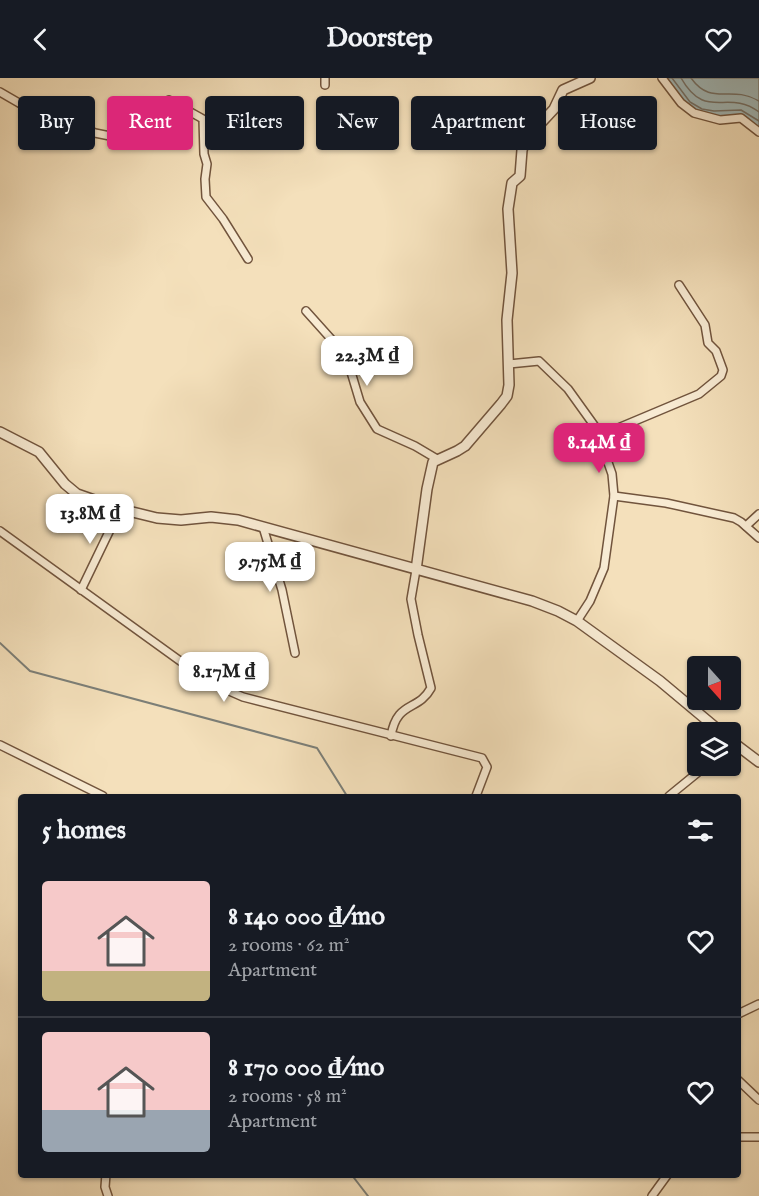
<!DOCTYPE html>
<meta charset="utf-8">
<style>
:root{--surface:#171b24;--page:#20242c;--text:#f1f3f6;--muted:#9ea1a6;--line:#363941;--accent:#db2777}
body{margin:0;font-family:"IM FELL English",serif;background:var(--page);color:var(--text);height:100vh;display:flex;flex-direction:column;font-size:22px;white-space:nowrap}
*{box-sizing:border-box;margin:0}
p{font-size:20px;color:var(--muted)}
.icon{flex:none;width:33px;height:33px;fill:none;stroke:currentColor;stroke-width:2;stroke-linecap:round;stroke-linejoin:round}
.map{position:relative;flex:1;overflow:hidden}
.drawer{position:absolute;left:18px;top:716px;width:723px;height:384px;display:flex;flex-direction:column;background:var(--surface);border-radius:6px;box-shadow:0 2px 4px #0004}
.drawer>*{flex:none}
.top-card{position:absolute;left:18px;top:18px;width:723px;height:54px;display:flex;gap:12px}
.needle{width:39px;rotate:159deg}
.fabs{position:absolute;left:687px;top:578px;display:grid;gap:12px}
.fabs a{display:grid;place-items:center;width:54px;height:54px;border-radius:6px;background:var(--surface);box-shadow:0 2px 4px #0004;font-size:30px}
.price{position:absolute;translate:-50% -51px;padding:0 14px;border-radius:12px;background:#fff;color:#222;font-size:20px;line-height:39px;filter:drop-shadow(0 2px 3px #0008)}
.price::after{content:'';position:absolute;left:50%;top:36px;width:18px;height:14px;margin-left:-9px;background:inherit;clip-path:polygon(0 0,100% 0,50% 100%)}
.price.current{background:var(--accent);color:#fff}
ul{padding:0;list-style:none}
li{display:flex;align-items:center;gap:18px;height:150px;padding:0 24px}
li+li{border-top:2px solid var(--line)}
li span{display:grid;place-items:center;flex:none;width:168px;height:120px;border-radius:6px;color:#555}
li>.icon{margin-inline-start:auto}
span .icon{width:72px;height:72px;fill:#fffc;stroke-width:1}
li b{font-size:26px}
h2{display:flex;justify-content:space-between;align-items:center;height:72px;padding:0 24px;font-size:26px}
.pill{padding:0 21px;border-radius:6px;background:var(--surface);box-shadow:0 2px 4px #0004;font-size:21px;line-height:54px}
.pill.current{background:var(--accent);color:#fff}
header{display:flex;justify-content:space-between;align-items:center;height:78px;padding:0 24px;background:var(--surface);font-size:27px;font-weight:700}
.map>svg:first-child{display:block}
.water{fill:#a1babb;stroke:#7c7f78;stroke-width:1.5}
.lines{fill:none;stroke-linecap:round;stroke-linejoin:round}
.shore{stroke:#737067;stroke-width:1.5}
.stream{stroke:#7c7f78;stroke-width:2}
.minor-casing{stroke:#71543d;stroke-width:10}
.tertiary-casing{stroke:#71543d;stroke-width:12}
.minor{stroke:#f8ebd3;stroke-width:7}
.tertiary{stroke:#f8ebd3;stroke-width:9}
</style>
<header><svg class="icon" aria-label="back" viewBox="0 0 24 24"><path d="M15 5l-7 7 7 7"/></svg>Doorstep<svg class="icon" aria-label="heart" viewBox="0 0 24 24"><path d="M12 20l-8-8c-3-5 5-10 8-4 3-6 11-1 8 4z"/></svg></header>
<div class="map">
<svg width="759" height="1118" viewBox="0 0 759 1118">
<rect width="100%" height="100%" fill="#f4e0bb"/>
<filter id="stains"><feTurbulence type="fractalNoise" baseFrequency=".00333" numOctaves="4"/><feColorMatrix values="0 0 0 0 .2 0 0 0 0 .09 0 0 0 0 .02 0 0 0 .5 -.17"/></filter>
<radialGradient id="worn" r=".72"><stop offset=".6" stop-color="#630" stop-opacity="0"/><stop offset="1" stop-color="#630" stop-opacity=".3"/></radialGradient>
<path class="water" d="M665 0H759V51L739 38 713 39 686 29Z"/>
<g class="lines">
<g class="shore">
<path d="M672 0 690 24 702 31 714 33 741 32 759 43"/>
<path d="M681 0C706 44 727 10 759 34"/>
<path d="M691 0C712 29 730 6 759 23"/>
</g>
<g class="stream">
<path d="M0 565 30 593 317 670 347 718"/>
<path d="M351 1096 368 1118"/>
</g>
<defs>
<g id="minor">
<path d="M662 0 681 25 694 35 720 42 741 40 759 54"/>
<path d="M325 7V0"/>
<path d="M0 14 19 25 95 55 110 58 140 57C149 47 156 26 169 22L203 41 204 76 207 86 205 101 206 119 223 141 248 181"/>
<path d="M306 233 332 262 345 282 351 294 360 324 377 351 415 368 437 381"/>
<path d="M509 286 539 283 568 311 596 350 612 396 614 418 604 490 590 523 577 543"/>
<path d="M599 358 699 316 721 298 723 292 716 273 708 265 705 247 679 207"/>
<path d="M614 418 666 425 734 440 741 444 759 460"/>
<path d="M746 448 759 436"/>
<path d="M263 449 282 512 295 575"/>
<path d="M0 453 194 593 211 605 243 619 482 680 487 689 476 718"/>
<path d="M81 512 120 431"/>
<path d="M391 658C397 622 418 634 431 610L418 557 411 521 416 492"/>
<path d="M0 667 103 718"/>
<path d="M669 718 707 687"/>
<path d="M738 936 759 926"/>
<path d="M738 1002 759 1022"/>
<path d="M738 1059H759"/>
<path d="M106 1096 105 1109 108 1118"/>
<path d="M652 1118 668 1096"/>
</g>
<g id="tertiary">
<path d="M0 354 39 374 65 406 77 416 120 431 157 440 181 442 211 439 238 442 532 523 558 533 577 543 660 603 721 654"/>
<path d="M416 492 427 411 433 384 457 373 465 368 501 326 507 318 509 307 507 242 512 195 508 131 512 105 520 98 522 72 526 61 554 31 563 12 590 0"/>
<path d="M730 662 759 684"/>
</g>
</defs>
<use href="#minor" class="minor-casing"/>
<use href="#tertiary" class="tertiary-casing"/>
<use href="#minor" class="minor"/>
<use href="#tertiary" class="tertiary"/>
</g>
<rect width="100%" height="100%" filter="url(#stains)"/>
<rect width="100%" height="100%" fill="url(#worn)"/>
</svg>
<div class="fabs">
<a><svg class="needle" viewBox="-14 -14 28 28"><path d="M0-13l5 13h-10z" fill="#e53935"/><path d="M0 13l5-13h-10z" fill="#9ea1a6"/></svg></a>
<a><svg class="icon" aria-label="layers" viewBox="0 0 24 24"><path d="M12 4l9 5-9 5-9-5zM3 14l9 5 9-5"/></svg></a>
</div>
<b class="price" style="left:367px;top:309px">22.3M ₫</b>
<b class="price current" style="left:599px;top:396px">8.14M ₫</b>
<b class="price" style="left:90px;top:467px">13.8M ₫</b>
<b class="price" style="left:270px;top:515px">9.75M ₫</b>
<b class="price" style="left:224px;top:625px">8.17M ₫</b>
<div class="top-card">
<a class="pill">Buy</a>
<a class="pill current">Rent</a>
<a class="pill">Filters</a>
<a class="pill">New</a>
<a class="pill">Apartment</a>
<a class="pill">House</a>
</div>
<section class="drawer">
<h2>5 homes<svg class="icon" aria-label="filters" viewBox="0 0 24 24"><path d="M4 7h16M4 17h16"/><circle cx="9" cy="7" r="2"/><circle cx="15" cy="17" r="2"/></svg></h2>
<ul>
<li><span style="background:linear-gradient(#f6c9c9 75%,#c2b280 0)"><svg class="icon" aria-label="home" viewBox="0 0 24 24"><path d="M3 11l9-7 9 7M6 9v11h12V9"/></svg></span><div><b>8 140 000 ₫/mo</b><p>2 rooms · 62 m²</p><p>Apartment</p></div><svg class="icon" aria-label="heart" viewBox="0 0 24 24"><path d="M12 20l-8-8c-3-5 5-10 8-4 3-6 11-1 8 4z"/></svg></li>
<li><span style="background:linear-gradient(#f6c9c9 65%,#9aa5b1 0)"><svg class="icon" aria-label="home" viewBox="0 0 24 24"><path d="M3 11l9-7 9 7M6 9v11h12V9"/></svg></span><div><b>8 170 000 ₫/mo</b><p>2 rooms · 58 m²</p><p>Apartment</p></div><svg class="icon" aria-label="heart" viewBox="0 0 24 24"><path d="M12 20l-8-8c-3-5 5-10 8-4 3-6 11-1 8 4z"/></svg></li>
</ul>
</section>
</div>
